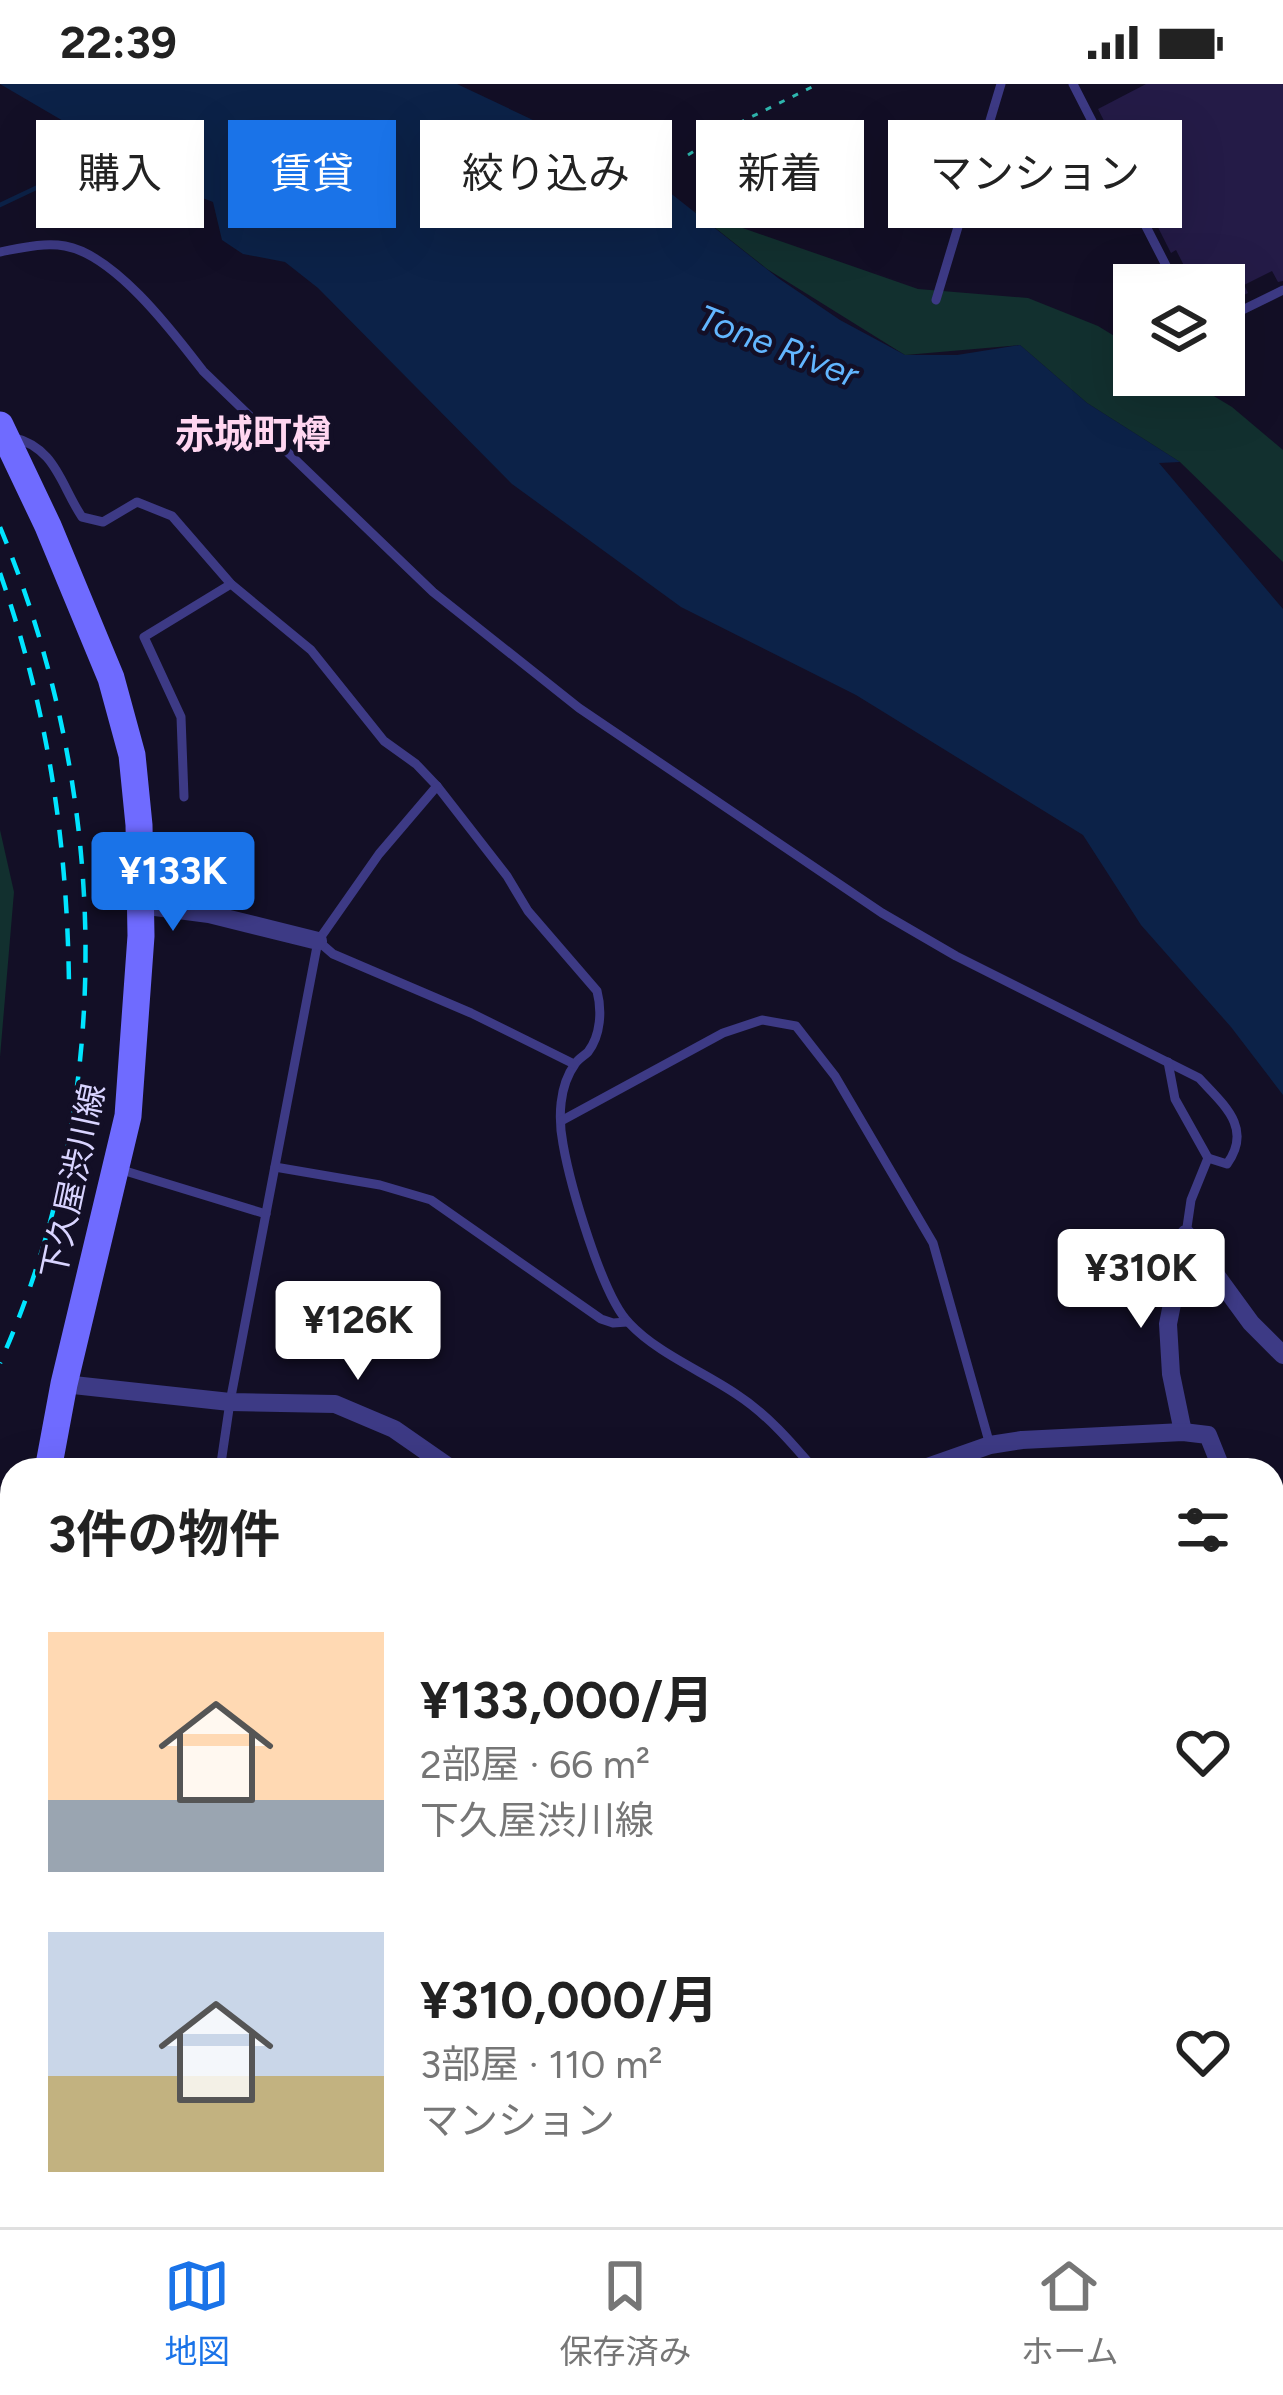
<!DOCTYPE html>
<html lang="ja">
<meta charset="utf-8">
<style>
:root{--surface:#fff;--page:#f2f2f2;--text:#222;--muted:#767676;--line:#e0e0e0;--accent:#1a73e8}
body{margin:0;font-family:Figtree,"Noto Sans JP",sans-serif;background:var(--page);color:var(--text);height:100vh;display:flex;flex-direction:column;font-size:45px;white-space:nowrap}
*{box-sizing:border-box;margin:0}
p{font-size:39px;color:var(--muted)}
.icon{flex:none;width:66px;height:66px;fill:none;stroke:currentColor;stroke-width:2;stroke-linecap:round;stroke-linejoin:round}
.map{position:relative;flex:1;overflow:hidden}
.side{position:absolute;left:0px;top:1374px;width:1284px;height:771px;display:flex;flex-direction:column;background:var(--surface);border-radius:36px 36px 0 0;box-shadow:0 12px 48px #0002}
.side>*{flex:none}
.top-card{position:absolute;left:36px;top:36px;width:1212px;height:108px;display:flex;gap:24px}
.fabs{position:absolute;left:1113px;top:180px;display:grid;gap:24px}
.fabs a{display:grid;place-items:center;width:132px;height:132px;border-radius:0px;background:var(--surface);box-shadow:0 12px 48px #0002;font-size:60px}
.price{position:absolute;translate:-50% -102px;padding:0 27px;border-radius:12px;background:#fff;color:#222;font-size:39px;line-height:78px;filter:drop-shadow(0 3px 6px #0008)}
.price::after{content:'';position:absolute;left:50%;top:72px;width:36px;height:27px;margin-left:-18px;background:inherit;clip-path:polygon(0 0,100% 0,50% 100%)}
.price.on{background:var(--accent);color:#fff}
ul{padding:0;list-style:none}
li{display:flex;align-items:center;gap:36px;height:300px;padding:0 48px}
li span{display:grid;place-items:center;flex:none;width:336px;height:240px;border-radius:0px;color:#555}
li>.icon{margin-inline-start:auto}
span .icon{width:144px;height:144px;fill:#fffc;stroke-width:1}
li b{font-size:51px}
h2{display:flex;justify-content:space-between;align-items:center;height:144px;padding:0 48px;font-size:51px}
.chip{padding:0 42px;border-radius:0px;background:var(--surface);box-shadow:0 12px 48px #0002;font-size:42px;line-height:108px}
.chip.on{background:var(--accent);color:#fff}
.status{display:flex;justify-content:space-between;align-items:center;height:84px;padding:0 60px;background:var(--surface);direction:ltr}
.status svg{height:33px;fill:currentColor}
.menu{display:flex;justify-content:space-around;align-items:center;height:168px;border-top:3px solid var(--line);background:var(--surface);font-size:33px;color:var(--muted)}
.menu a{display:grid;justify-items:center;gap:6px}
.menu .on{color:var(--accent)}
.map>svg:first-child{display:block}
.green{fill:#12302f}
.water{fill:#0c2248}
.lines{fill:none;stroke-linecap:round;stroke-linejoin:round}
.stream{stroke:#0c2248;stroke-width:4.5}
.building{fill:#241b47}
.path{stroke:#2fb8b0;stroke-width:3;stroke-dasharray:6 9;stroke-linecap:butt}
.lane{stroke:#3d3a85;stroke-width:9}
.street{stroke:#3d3a85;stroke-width:18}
.secondary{stroke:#6f6bff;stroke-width:27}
.rail{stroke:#00e5ff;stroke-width:4.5;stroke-dasharray:18 15;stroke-linecap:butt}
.labels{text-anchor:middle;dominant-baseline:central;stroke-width:9;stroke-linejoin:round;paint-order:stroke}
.street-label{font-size:33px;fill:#d9d4ff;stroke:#130f26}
.water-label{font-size:36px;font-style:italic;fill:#62b6ff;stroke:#130f26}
.quarter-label{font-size:39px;font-weight:bold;fill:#ffd6f0;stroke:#130f26}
</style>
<div class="status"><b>22:39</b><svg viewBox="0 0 49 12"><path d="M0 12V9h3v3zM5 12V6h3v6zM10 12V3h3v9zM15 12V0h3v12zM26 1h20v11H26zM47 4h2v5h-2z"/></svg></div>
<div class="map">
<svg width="1283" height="2143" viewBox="0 0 1283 2143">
<rect width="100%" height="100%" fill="#130f26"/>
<g class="green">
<path d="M694 127 918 205 1028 214 1098 242 1134 264V291H1179L1232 323 1283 366V478L1180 378 1087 319 1020 261 905 271 767 185Z"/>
<path d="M0 746 14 808 0 973Z"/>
</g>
<path class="water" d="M0 0H457L645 89 778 194 840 236 905 271H957L1020 261 1087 319 1180 378 1159 379 1283 525V1011L1231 943 1141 841 1083 751 856 611 681 523 512 400 318 204 285 178 243 170 222 156 213 118 150 94 94 55Z"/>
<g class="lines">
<path class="stream" d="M0 121 114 67"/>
</g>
<path class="building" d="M1146 0H1283V197L1278 198 1272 187 1244 201 1248 209 1224 221V201H1194L1176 166 1171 169 1098 25Z"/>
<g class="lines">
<path class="path" d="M688 71 737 40 818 0"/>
<g class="lane">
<path d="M1073 0 1176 201"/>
<path d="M0 168C21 164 44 158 65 162 115 171 173 248 203 287L433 508 579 624 882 829 956 872 1199 994C1224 1021 1253 1044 1227 1080L1208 1074"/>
<path d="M936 216 1001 0"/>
<path d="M1224 235 1283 206"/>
<path d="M11 353C56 363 60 400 82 433L103 438 137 418 172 432 231 500 311 566 384 657 416 680 437 702 507 792 528 827 597 907C602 926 601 951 588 968 584 972 578 975 575 980 559 1002 558 1034 563 1060 570 1100 602 1212 629 1239 657 1269 702 1287 736 1310 767 1330 791 1358 815 1386"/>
<path d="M184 713 181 633 144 553 231 500"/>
<path d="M318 857 333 870 471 929 574 980"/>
<path d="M1168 978 1175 1015 1208 1074 1191 1116 1186 1150"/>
<path d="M561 1037 723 949 762 936 796 942 835 992 933 1159 990 1361"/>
<path d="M275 1083 380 1101 431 1116 601 1235 613 1239 627 1238"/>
<path d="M122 1086 266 1130"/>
<path d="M220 1386 230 1318 318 857 379 770 437 702"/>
<path d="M0 1510 12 1504"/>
</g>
<g class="street">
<path d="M140 821 209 830 318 857"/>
<path d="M1186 1150 1251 1239 1283 1271"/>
<path d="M64 1300 230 1318 335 1320 394 1345 453 1386"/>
<path d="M1183 1348 1171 1290 1168 1240 1186 1150"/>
<path d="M919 1386 990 1361 1022 1356 1183 1348 1208 1351 1222 1386"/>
<path d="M1272 1421 1283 1419"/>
<path d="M1272 1916 1283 1915"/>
<path d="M0 1944H12"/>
<path d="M1272 2085 1283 2083"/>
<path d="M153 2133V2143"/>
<path d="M559 2133 562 2143"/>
<path d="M621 2143 633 2133"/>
<path d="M956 2143 957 2133"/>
</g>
<g class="secondary">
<path d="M0 341 48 442 111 594 132 671 139 741 141 852 128 1032 64 1300 48 1386"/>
<path d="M0 1775 12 1674"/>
</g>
<g class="rail">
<path d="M0 443C110 708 118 1014 0 1279"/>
<path d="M0 489C48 626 67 755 69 900"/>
</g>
</g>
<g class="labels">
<g class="street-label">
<text transform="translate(73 1097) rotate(-78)">下久屋渋川線</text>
</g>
<g class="water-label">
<text transform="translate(778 262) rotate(21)">Tone River</text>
</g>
<g class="quarter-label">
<text x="253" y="350">赤城町樽</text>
</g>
</g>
</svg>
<div class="fabs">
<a><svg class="icon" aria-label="layers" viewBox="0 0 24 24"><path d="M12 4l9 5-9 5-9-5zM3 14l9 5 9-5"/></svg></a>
</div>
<b class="price on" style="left:173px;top:850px">¥133K</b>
<b class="price" style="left:1141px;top:1247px">¥310K</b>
<b class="price" style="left:358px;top:1299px">¥126K</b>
<div class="top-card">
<a class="chip">購入</a>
<a class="chip on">賃貸</a>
<a class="chip">絞り込み</a>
<a class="chip">新着</a>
<a class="chip">マンション</a>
</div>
<section class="side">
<h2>3件の物件<svg class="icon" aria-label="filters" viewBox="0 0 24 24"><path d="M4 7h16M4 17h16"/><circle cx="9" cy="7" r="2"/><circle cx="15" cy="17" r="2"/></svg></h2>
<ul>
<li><span style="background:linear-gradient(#ffd9b3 70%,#9aa5b1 0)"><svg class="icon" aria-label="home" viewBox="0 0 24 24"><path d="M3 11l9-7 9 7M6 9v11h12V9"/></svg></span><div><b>¥133,000/月</b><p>2部屋 · 66 m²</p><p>下久屋渋川線</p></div><svg class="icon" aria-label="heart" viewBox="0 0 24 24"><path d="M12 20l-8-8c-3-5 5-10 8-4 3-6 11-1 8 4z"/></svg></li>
<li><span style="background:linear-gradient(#c9d6e8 60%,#c2b280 0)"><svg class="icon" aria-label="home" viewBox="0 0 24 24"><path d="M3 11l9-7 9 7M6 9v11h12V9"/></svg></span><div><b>¥310,000/月</b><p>3部屋 · 110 m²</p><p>マンション</p></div><svg class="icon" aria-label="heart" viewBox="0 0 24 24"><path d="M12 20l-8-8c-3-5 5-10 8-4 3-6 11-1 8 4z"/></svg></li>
</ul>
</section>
</div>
<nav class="menu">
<a class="on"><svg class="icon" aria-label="map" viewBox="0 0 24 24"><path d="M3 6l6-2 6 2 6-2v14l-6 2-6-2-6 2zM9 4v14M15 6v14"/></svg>地図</a>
<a><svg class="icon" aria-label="saved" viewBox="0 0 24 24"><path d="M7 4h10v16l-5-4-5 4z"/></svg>保存済み</a>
<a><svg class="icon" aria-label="home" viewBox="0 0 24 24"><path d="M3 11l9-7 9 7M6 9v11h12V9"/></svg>ホーム</a>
</nav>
